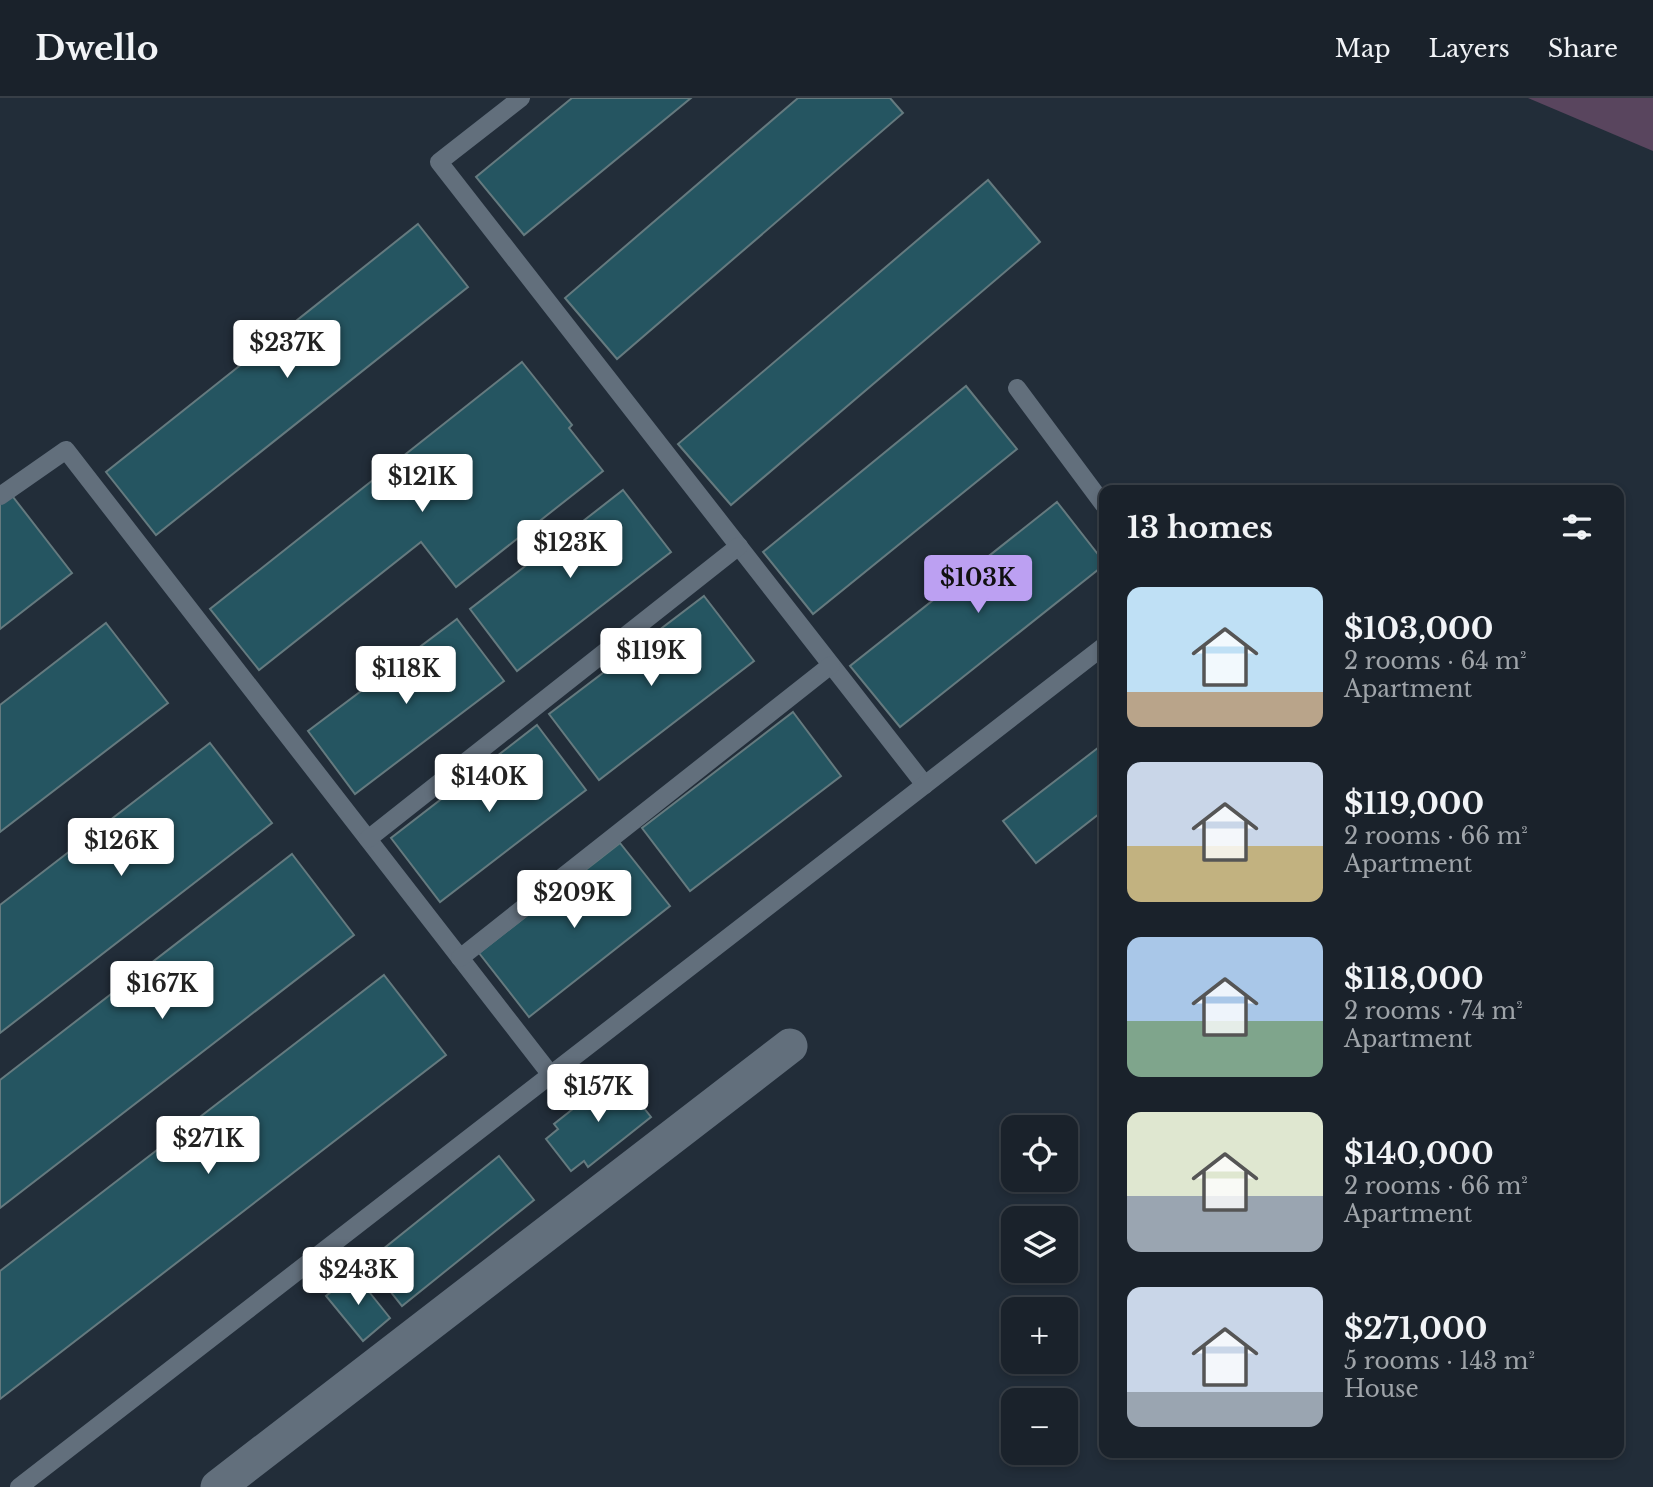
<!DOCTYPE html>
<meta charset="utf-8">
<style>
:root{--surface:#1a222b;--page:#272f37;--text:#f1f3f6;--muted:#9fa4a9;--line:#383f47;--accent:#bca0f2}
body{margin:0;font-family:"Libre Baskerville",serif;background:var(--page);color:var(--text);height:100vh;display:flex;flex-direction:column;font-size:26px;white-space:nowrap}
*{box-sizing:border-box;margin:0}
p{font-size:23px;color:var(--muted)}
.icon{flex:none;width:38px;height:38px;fill:none;stroke:currentColor;stroke-width:2;stroke-linecap:round;stroke-linejoin:round}
.map{position:relative;flex:1;overflow:hidden}
.sheet{position:absolute;left:1099px;top:387px;width:525px;height:973px;display:flex;flex-direction:column;background:var(--surface);border-radius:14px;box-shadow:0 4px 10px #0003,0 0 0 2px var(--line)}
.sheet>*{flex:none}
.tools{position:absolute;left:1001px;top:1017px;display:grid;gap:14px}
.tools a{display:grid;place-items:center;width:77px;height:77px;border-radius:14px;background:var(--surface);box-shadow:0 4px 10px #0003,0 0 0 2px var(--line);font-size:35px}
.price{position:absolute;translate:-50% -60px;padding:0 16px;border-radius:7px;background:#fff;color:#222;font-size:23px;line-height:46px;filter:drop-shadow(0 2px 4px #0008)}
.price::after{content:'';position:absolute;left:50%;top:42px;width:21px;height:16px;margin-left:-10px;background:inherit;clip-path:polygon(0 0,100% 0,50% 100%)}
.price.on{background:var(--accent);color:#111}
ul{padding:0;list-style:none}
li{display:flex;align-items:center;gap:21px;height:175px;padding:0 28px}
li span{display:grid;place-items:center;flex:none;width:196px;height:140px;border-radius:14px;color:#555}
li>.icon{margin-inline-start:auto}
span .icon{width:84px;height:84px;fill:#fffc;stroke-width:1}
li b{font-size:30px}
h2{display:flex;justify-content:space-between;align-items:center;height:84px;padding:0 28px;font-size:30px}
header{display:flex;align-items:center;gap:42px;box-sizing:border-box;height:98px;padding:0 35px;background:var(--surface);border-bottom:2px solid var(--line)}
header strong{font-size:33px}
nav{display:flex;gap:38px;margin-inline-start:auto;font-size:24px}
.map>svg:first-child{display:block}
.green{fill:#59455e}
.building{fill:#255561;stroke:#657a7f;stroke-width:2}
.lines{fill:none;stroke-linecap:round;stroke-linejoin:round}
.lane{stroke:#626f7c;stroke-width:18}
.street{stroke:#626f7c;stroke-width:35}
</style>
<header>
<strong>Dwello</strong>
<nav><a>Map</a><a>Layers</a><a>Share</a></nav>
</header>
<div class="map">
<svg width="1653" height="1389" viewBox="0 0 1653 1389">
<rect width="100%" height="100%" fill="#222d39"/>
<path class="green" d="M1528 0H1653V53Z"/>
<g class="building">
<path d="M572 0H691L524 137 476 79Z"/>
<path d="M798 0H890L903 15 617 261 565 200Z"/>
<path d="M988 82 1040 144 731 407 678 346Z"/>
<path d="M418 126 468 189 156 437 106 374Z"/>
<path d="M522 264 572 327 569 330 603 373 456 489 421 444 259 572 210 511Z"/>
<path d="M966 288 1017 351 813 516 763 454Z"/>
<path d="M623 392 671 454 517 573 470 511Z"/>
<path d="M10 395 72 475 0 531V403Z"/>
<path d="M1057 404 1104 464V467L900 629 850 568Z"/>
<path d="M704 498 754 563 599 682 549 616Z"/>
<path d="M457 521 504 583 355 696 308 633Z"/>
<path d="M106 525 168 605 0 734V607Z"/>
<path d="M793 614 841 678 690 793 642 730Z"/>
<path d="M537 627 586 692 440 804 391 740Z"/>
<path d="M210 645 272 725 0 935V807Z"/>
<path d="M1103 646 1104 712 1036 765 1003 723Z"/>
<path d="M620 745 670 808 529 919 479 855Z"/>
<path d="M292 756 354 837 0 1110V982Z"/>
<path d="M384 877 446 957 0 1301V1173Z"/>
<path d="M617 976 651 1019 588 1069 584 1063 571 1073 546 1041 558 1031 554 1026Z"/>
<path d="M499 1058 534 1102 402 1208 367 1164Z"/>
<path d="M354 1175 390 1220 363 1243 326 1198Z"/>
</g>
<g class="lines">
<g class="lane">
<path d="M521 0 439 64 925 687"/>
<path d="M1017 290 1104 407"/>
<path d="M0 398 66 352 551 977"/>
<path d="M368 741 739 448"/>
<path d="M460 860 831 567"/>
<path d="M19 1389 1104 548"/>
</g>
<path class="street" d="M218 1389 790 948"/>
</g>
</svg>
<div class="tools">
<a><svg class="icon" aria-label="locate" viewBox="0 0 24 24"><circle cx="12" cy="12" r="6"/><path d="M12 2v4M12 18v4M2 12h4M18 12h4"/></svg></a>
<a><svg class="icon" aria-label="layers" viewBox="0 0 24 24"><path d="M12 4l9 5-9 5-9-5zM3 14l9 5 9-5"/></svg></a>
<a>+</a>
<a>−</a>
</div>
<b class="price" style="left:287px;top:282px">$237K</b>
<b class="price" style="left:422px;top:416px">$121K</b>
<b class="price" style="left:570px;top:482px">$123K</b>
<b class="price on" style="left:978px;top:517px">$103K</b>
<b class="price" style="left:651px;top:590px">$119K</b>
<b class="price" style="left:406px;top:608px">$118K</b>
<b class="price" style="left:489px;top:716px">$140K</b>
<b class="price" style="left:121px;top:780px">$126K</b>
<b class="price" style="left:574px;top:832px">$209K</b>
<b class="price" style="left:162px;top:923px">$167K</b>
<b class="price" style="left:598px;top:1026px">$157K</b>
<b class="price" style="left:208px;top:1078px">$271K</b>
<b class="price" style="left:358px;top:1209px">$243K</b>
<section class="sheet">
<h2>13 homes<svg class="icon" aria-label="filters" viewBox="0 0 24 24"><path d="M4 7h16M4 17h16"/><circle cx="9" cy="7" r="2"/><circle cx="15" cy="17" r="2"/></svg></h2>
<ul>
<li><span style="background:linear-gradient(#bfe0f5 75%,#b9a48a 0)"><svg class="icon" aria-label="home" viewBox="0 0 24 24"><path d="M3 11l9-7 9 7M6 9v11h12V9"/></svg></span><div><b>$103,000</b><p>2 rooms · 64 m²</p><p>Apartment</p></div></li>
<li><span style="background:linear-gradient(#c9d6e8 60%,#c2b280 0)"><svg class="icon" aria-label="home" viewBox="0 0 24 24"><path d="M3 11l9-7 9 7M6 9v11h12V9"/></svg></span><div><b>$119,000</b><p>2 rooms · 66 m²</p><p>Apartment</p></div></li>
<li><span style="background:linear-gradient(#a9c7e8 60%,#7fa58c 0)"><svg class="icon" aria-label="home" viewBox="0 0 24 24"><path d="M3 11l9-7 9 7M6 9v11h12V9"/></svg></span><div><b>$118,000</b><p>2 rooms · 74 m²</p><p>Apartment</p></div></li>
<li><span style="background:linear-gradient(#dfe7d0 60%,#9aa5b1 0)"><svg class="icon" aria-label="home" viewBox="0 0 24 24"><path d="M3 11l9-7 9 7M6 9v11h12V9"/></svg></span><div><b>$140,000</b><p>2 rooms · 66 m²</p><p>Apartment</p></div></li>
<li><span style="background:linear-gradient(#c9d6e8 75%,#9aa5b1 0)"><svg class="icon" aria-label="home" viewBox="0 0 24 24"><path d="M3 11l9-7 9 7M6 9v11h12V9"/></svg></span><div><b>$271,000</b><p>5 rooms · 143 m²</p><p>House</p></div></li>
</ul>
</section>
</div>
